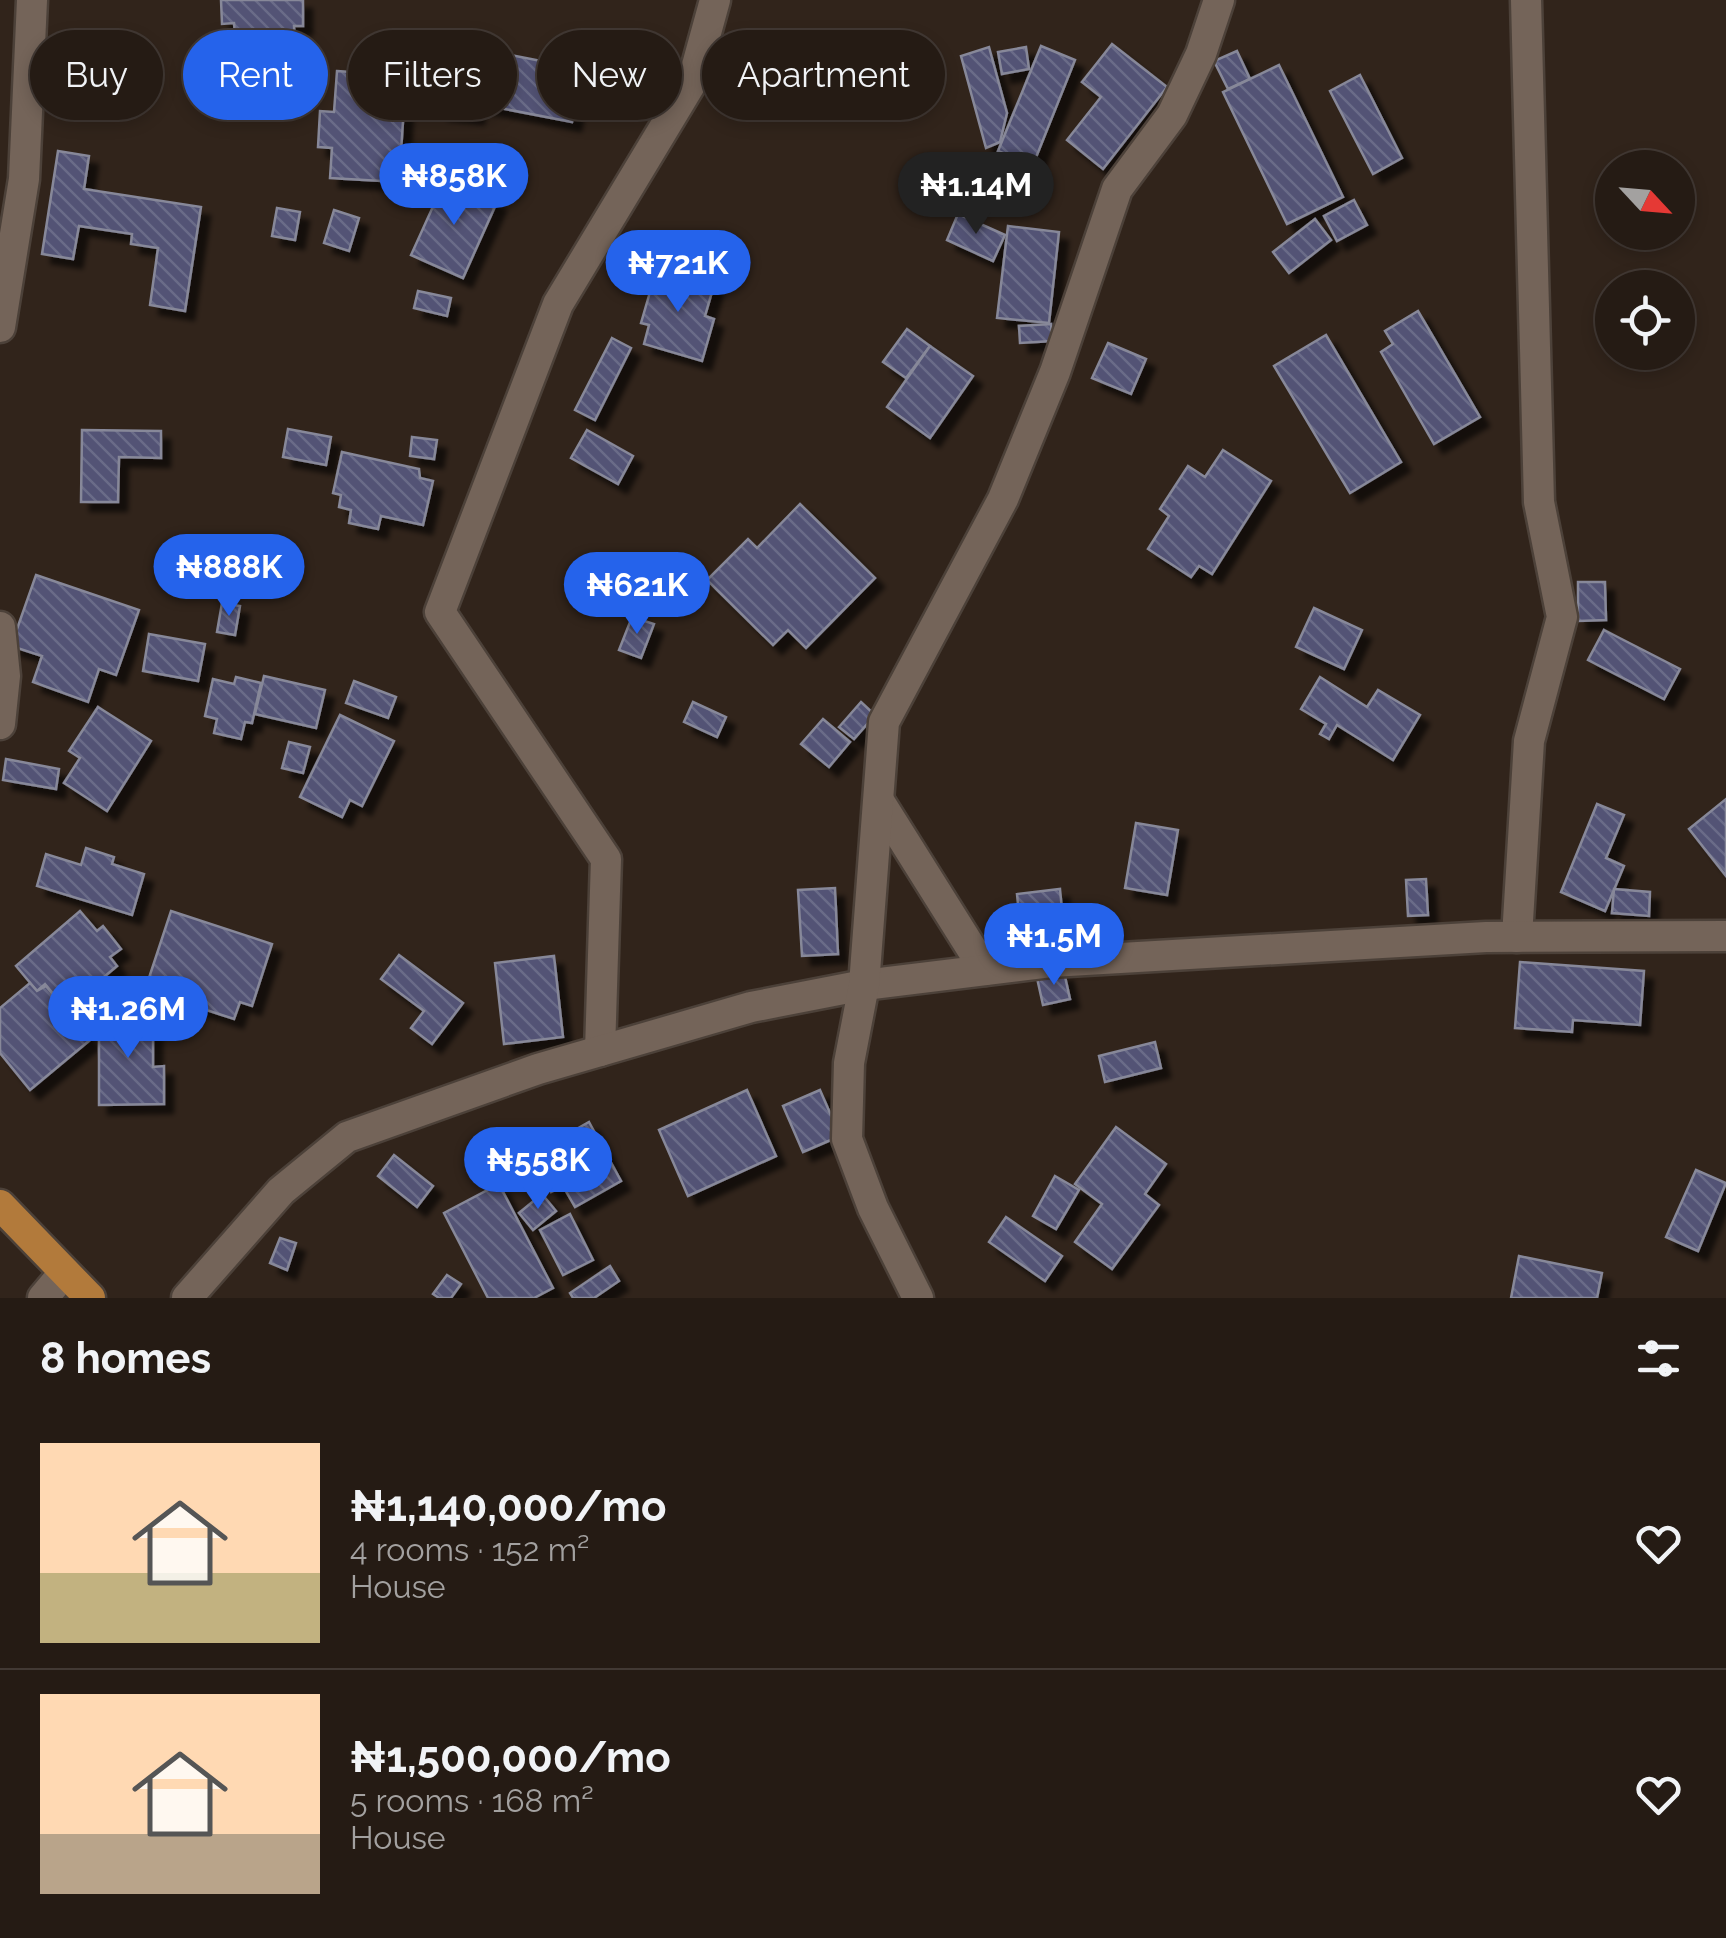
<!DOCTYPE html>
<meta charset="utf-8">
<style>
:root{--surface:#251b14;--page:#312822;--text:#f1f3f6;--muted:#a3a1a0;--line:#423934;--accent:#2563eb}
body{margin:0;font-family:Raleway,sans-serif;background:var(--page);color:var(--text);height:100vh;display:flex;flex-direction:column;font-size:38px;white-space:nowrap}
*{box-sizing:border-box;margin:0}
p{font-size:32px;color:var(--muted)}
.icon{flex:none;width:55px;height:55px;fill:none;stroke:currentColor;stroke-width:2;stroke-linecap:round;stroke-linejoin:round}
.map{position:relative;height:1298px;overflow:hidden}
.side{display:flex;flex-direction:column;background:var(--surface);flex:1}
.side>*{flex:none}
.hud{position:absolute;left:30px;top:30px;width:1000px;height:90px;display:flex;gap:20px}
.needle{width:65px;rotate:116deg}
.buttons{position:absolute;left:1595px;top:150px;display:grid;gap:20px}
.buttons a{display:grid;place-items:center;width:100px;height:100px;border-radius:50%;background:var(--surface);box-shadow:0 5px 15px #0003,0 0 0 2px var(--line);font-size:50px}
.price{position:absolute;translate:-50% -85px;padding:0 22px;border-radius:35px;background:var(--accent);color:#fff;font-size:32px;line-height:65px;filter:drop-shadow(0 2px 5px #0008)}
.price::after{content:'';position:absolute;left:50%;top:60px;width:30px;height:22px;margin-left:-15px;background:inherit;clip-path:polygon(0 0,100% 0,50% 100%)}
.price.active{background:#222;color:#fff}
ul{padding:0;list-style:none}
li{display:flex;align-items:center;gap:30px;height:250px;padding:0 40px}
li+li{border-top:2px solid var(--line)}
li span{display:grid;place-items:center;flex:none;width:280px;height:200px;border-radius:0px;color:#555}
li>.icon{margin-inline-start:auto}
span .icon{width:120px;height:120px;fill:#fffc;stroke-width:1}
li b{font-size:42px}
h2{display:flex;justify-content:space-between;align-items:center;height:120px;padding:0 40px;font-size:42px}
.pill{padding:0 35px;border-radius:45px;background:var(--surface);box-shadow:0 5px 15px #0003,0 0 0 2px var(--line);font-size:35px;line-height:90px}
.pill.active{background:var(--accent);color:#fff}
.map>svg:first-child{display:block}
.building{fill:url(#building-back-hatch);stroke:#878899;stroke-width:2.5;filter:url(#shadow)}
.lines{fill:none;stroke-linecap:round;stroke-linejoin:round}
.minor-casing{stroke:#4c4139;stroke-width:35}
.primary-casing{stroke:#4c4139;stroke-width:35}
.minor{stroke:#746459;stroke-width:30}
.primary{stroke:#b27a3b;stroke-width:30}
</style>
<div class="map">
<svg width="1726" height="1298" viewBox="0 0 1726 1298">
<defs>
<pattern id="building-back-hatch" width="6" height="6" patternUnits="userSpaceOnUse" patternTransform="scale(2.5)"><rect width="6" height="6" fill="#525375"/><path d="M-1 5l2 2M0 0l6 6M5-1l2 2" fill="none" stroke="#6b6c88"/></pattern>
<filter id="shadow"><feDropShadow dx="9" dy="9" stdDeviation="2.5" flood-color="#0009"/></filter>
</defs>
<rect width="100%" height="100%" fill="#31241b"/>
<g class="building">
<path d="M221 0H303V26H294L295 43 272 44V33L235 35 234 23 222 24Z"/>
<path d="M1112 44 1167 87 1103 169 1067 140 1101 97 1082 82Z"/>
<path d="M1041 46 1075 60 1033 165 998 151Z"/>
<path d="M989 47 1007 113 1000 142 986 148 961 56Z"/>
<path d="M1026 47 1029 69 1002 74 998 52Z"/>
<path d="M490 51 582 69 572 122 479 104Z"/>
<path d="M1237 51 1250 79 1228 89 1214 61Z"/>
<path d="M1279 65 1343 197 1287 224 1223 92Z"/>
<path d="M337 71 406 76 399 182 330 178 332 148 318 147 320 111 334 112Z"/>
<path d="M444 72 467 75 466 86 478 87 475 115 439 111Z"/>
<path d="M1360 75 1402 158 1373 174 1330 91Z"/>
<path d="M58 151 89 156 84 189 201 207 185 311 150 305 158 248 131 244 132 234 79 226 73 259 42 254Z"/>
<path d="M446 178 497 202 463 278 411 255Z"/>
<path d="M1354 200 1367 225 1337 241 1324 216Z"/>
<path d="M277 208 300 212 295 240 272 236Z"/>
<path d="M334 210 359 218 349 251 324 243Z"/>
<path d="M958 214 1005 235 993 261 947 240Z"/>
<path d="M1315 219 1331 240 1289 273 1273 252Z"/>
<path d="M1008 226 1059 232 1049 323 997 318Z"/>
<path d="M657 268 714 285 705 316 714 319 702 361 644 344 649 325 641 323Z"/>
<path d="M418 291 451 298 447 316 414 308Z"/>
<path d="M1418 311 1480 417 1434 444 1381 352 1393 344 1385 331Z"/>
<path d="M1051 324 1052 341 1020 343 1019 326Z"/>
<path d="M907 329 930 346 906 378 883 362Z"/>
<path d="M1326 335 1401 462 1350 493 1274 366Z"/>
<path d="M612 338 631 348 595 420 575 410Z"/>
<path d="M1108 343 1146 359 1131 394 1092 378Z"/>
<path d="M930 346 973 376 930 438 887 407Z"/>
<path d="M288 429 331 437 326 465 283 457Z"/>
<path d="M82 430 161 431V458L119 457 118 502H81Z"/>
<path d="M587 430 633 456 618 484 571 458Z"/>
<path d="M412 437 437 440 434 459 410 456Z"/>
<path d="M1223 450 1271 481 1212 574 1199 566 1191 577 1148 549 1169 516 1160 509 1188 466 1205 477Z"/>
<path d="M342 452 419 469 420 478 433 481 423 525 381 516 378 529 349 523 351 510 339 507 341 495 333 493Z"/>
<path d="M800 504 875 578 806 648 788 630 773 645 707 580 748 539 757 548Z"/>
<path d="M36 575 139 610 116 675 99 669 88 702 33 682 42 656 11 646Z"/>
<path d="M1578 582H1605L1606 620 1578 621Z"/>
<path d="M222 603 240 606 235 635 217 632Z"/>
<path d="M1314 608 1362 630 1344 669 1296 647Z"/>
<path d="M632 617 654 624 641 658 619 650Z"/>
<path d="M1604 630 1680 669 1664 699 1588 660Z"/>
<path d="M149 634 205 644 198 681 143 671Z"/>
<path d="M264 676 325 690 316 728 255 714Z"/>
<path d="M236 677 261 683 252 723 245 722 241 739 214 733 217 719 205 716 213 679 234 684Z"/>
<path d="M1320 677 1367 707 1378 690 1420 715 1393 760 1337 725 1329 739 1320 734 1326 724 1301 709Z"/>
<path d="M354 681 396 697 388 718 346 703Z"/>
<path d="M693 702 726 717 717 737 684 722Z"/>
<path d="M861 702 875 715 854 739 839 727Z"/>
<path d="M98 707 151 741 107 811 64 783 80 758 69 751Z"/>
<path d="M340 715 394 741 362 806 350 800 342 817 300 797Z"/>
<path d="M823 719 850 742 829 767 801 744Z"/>
<path d="M289 742 310 747 303 773 282 768Z"/>
<path d="M6 759 59 769 56 789 3 780Z"/>
<path d="M1726 799V876L1689 829Z"/>
<path d="M1597 804 1624 815 1606 858 1624 866 1605 911 1561 892Z"/>
<path d="M1136 823 1178 830 1167 895 1125 888Z"/>
<path d="M86 848 114 857 112 864 144 874 132 915 37 886 46 854 81 865Z"/>
<path d="M1426 879 1428 915 1408 916 1406 880Z"/>
<path d="M835 888 838 954 802 956 798 890Z"/>
<path d="M1060 889 1063 921 1020 925 1017 894Z"/>
<path d="M1614 889 1650 892 1649 916 1612 913Z"/>
<path d="M80 911 97 931 103 926 121 949 110 957 117 966 66 1009 45 984 37 991 16 966Z"/>
<path d="M171 911 272 944 252 1006 240 1002 234 1019 145 990Z"/>
<path d="M399 955 463 1003 432 1044 411 1028 424 1011 381 979Z"/>
<path d="M554 956 563 1037 504 1044 495 963Z"/>
<path d="M1520 962 1644 971 1640 1025 1573 1020 1572 1032 1515 1028Z"/>
<path d="M1064 972 1070 999 1043 1005 1037 978Z"/>
<path d="M30 983 37 991 46 986 90 1040 30 1090 0 1053V1008Z"/>
<path d="M99 1014H153V1067L164 1066V1104L99 1105Z"/>
<path d="M1155 1042 1161 1068 1105 1082 1099 1056Z"/>
<path d="M747 1090 776 1156 688 1196 659 1130Z"/>
<path d="M820 1090 840 1136 803 1152 783 1106Z"/>
<path d="M589 1122 621 1181 575 1207 563 1186 551 1192 531 1155Z"/>
<path d="M1116 1127 1166 1164 1145 1194 1159 1205 1112 1269 1075 1242 1102 1204 1075 1184Z"/>
<path d="M394 1155 433 1186 417 1207 378 1176Z"/>
<path d="M1696 1170 1726 1183 1698 1251 1666 1237Z"/>
<path d="M1055 1176 1079 1190 1056 1229 1033 1216Z"/>
<path d="M499 1184 553 1288 534 1298H488L444 1213Z"/>
<path d="M542 1194 556 1211 533 1230 519 1213Z"/>
<path d="M570 1214 593 1260 563 1275 540 1230Z"/>
<path d="M1006 1217 1062 1256 1045 1281 989 1242Z"/>
<path d="M280 1238 296 1243 287 1270 270 1263Z"/>
<path d="M1519 1256 1602 1273 1597 1298H1511Z"/>
<path d="M610 1266 619 1281 594 1298H573L570 1293Z"/>
<path d="M447 1275 461 1284 451 1298H439L433 1294Z"/>
</g>
<g class="lines">
<defs>
<g id="minor">
<path d="M0 327 24 179 32 0"/>
<path d="M0 627 5 676 0 724"/>
<path d="M879 801 985 970"/>
<path d="M1517 937 1529 741 1562 617 1539 502 1526 0"/>
<path d="M600 1051 606 859 440 612 558 304 693 80 715 0"/>
<path d="M43 1298 64 1273"/>
<path d="M187 1298 281 1191 347 1137 538 1069 751 1007 864 985 1051 962 1486 937 1726 936"/>
<path d="M918 1298 873 1208 847 1139 849 1063 864 985 884 722 1003 499 1055 372 1117 189 1172 115 1201 54 1219 0"/>
</g>
<path id="primary" d="M0 1205 90 1298"/>
</defs>
<use href="#minor" class="minor-casing"/>
<use href="#primary" class="primary-casing"/>
<use href="#minor" class="minor"/>
<use href="#primary" class="primary"/>
</g>
</svg>
<div class="buttons">
<a><svg class="needle" viewBox="-14 -14 28 28"><path d="M0-13l5 13h-10z" fill="#e53935"/><path d="M0 13l5-13h-10z" fill="#a3a1a0"/></svg></a>
<a><svg class="icon" aria-label="locate" viewBox="0 0 24 24"><circle cx="12" cy="12" r="6"/><path d="M12 2v4M12 18v4M2 12h4M18 12h4"/></svg></a>
</div>
<b class="price" style="left:454px;top:228px">₦858K</b>
<b class="price active" style="left:976px;top:237px">₦1.14M</b>
<b class="price" style="left:678px;top:315px">₦721K</b>
<b class="price" style="left:229px;top:619px">₦888K</b>
<b class="price" style="left:637px;top:637px">₦621K</b>
<b class="price" style="left:1054px;top:988px">₦1.5M</b>
<b class="price" style="left:128px;top:1061px">₦1.26M</b>
<b class="price" style="left:538px;top:1212px">₦558K</b>
<div class="hud">
<a class="pill">Buy</a>
<a class="pill active">Rent</a>
<a class="pill">Filters</a>
<a class="pill">New</a>
<a class="pill">Apartment</a>
</div>
</div>
<section class="side">
<h2>8 homes<svg class="icon" aria-label="filters" viewBox="0 0 24 24"><path d="M4 7h16M4 17h16"/><circle cx="9" cy="7" r="2"/><circle cx="15" cy="17" r="2"/></svg></h2>
<ul>
<li><span style="background:linear-gradient(#ffd9b3 65%,#c2b280 0)"><svg class="icon" aria-label="home" viewBox="0 0 24 24"><path d="M3 11l9-7 9 7M6 9v11h12V9"/></svg></span><div><b>₦1,140,000/mo</b><p>4 rooms · 152 m²</p><p>House</p></div><svg class="icon" aria-label="heart" viewBox="0 0 24 24"><path d="M12 20l-8-8c-3-5 5-10 8-4 3-6 11-1 8 4z"/></svg></li>
<li><span style="background:linear-gradient(#ffd9b3 70%,#b9a48a 0)"><svg class="icon" aria-label="home" viewBox="0 0 24 24"><path d="M3 11l9-7 9 7M6 9v11h12V9"/></svg></span><div><b>₦1,500,000/mo</b><p>5 rooms · 168 m²</p><p>House</p></div><svg class="icon" aria-label="heart" viewBox="0 0 24 24"><path d="M12 20l-8-8c-3-5 5-10 8-4 3-6 11-1 8 4z"/></svg></li>
</ul>
</section>
